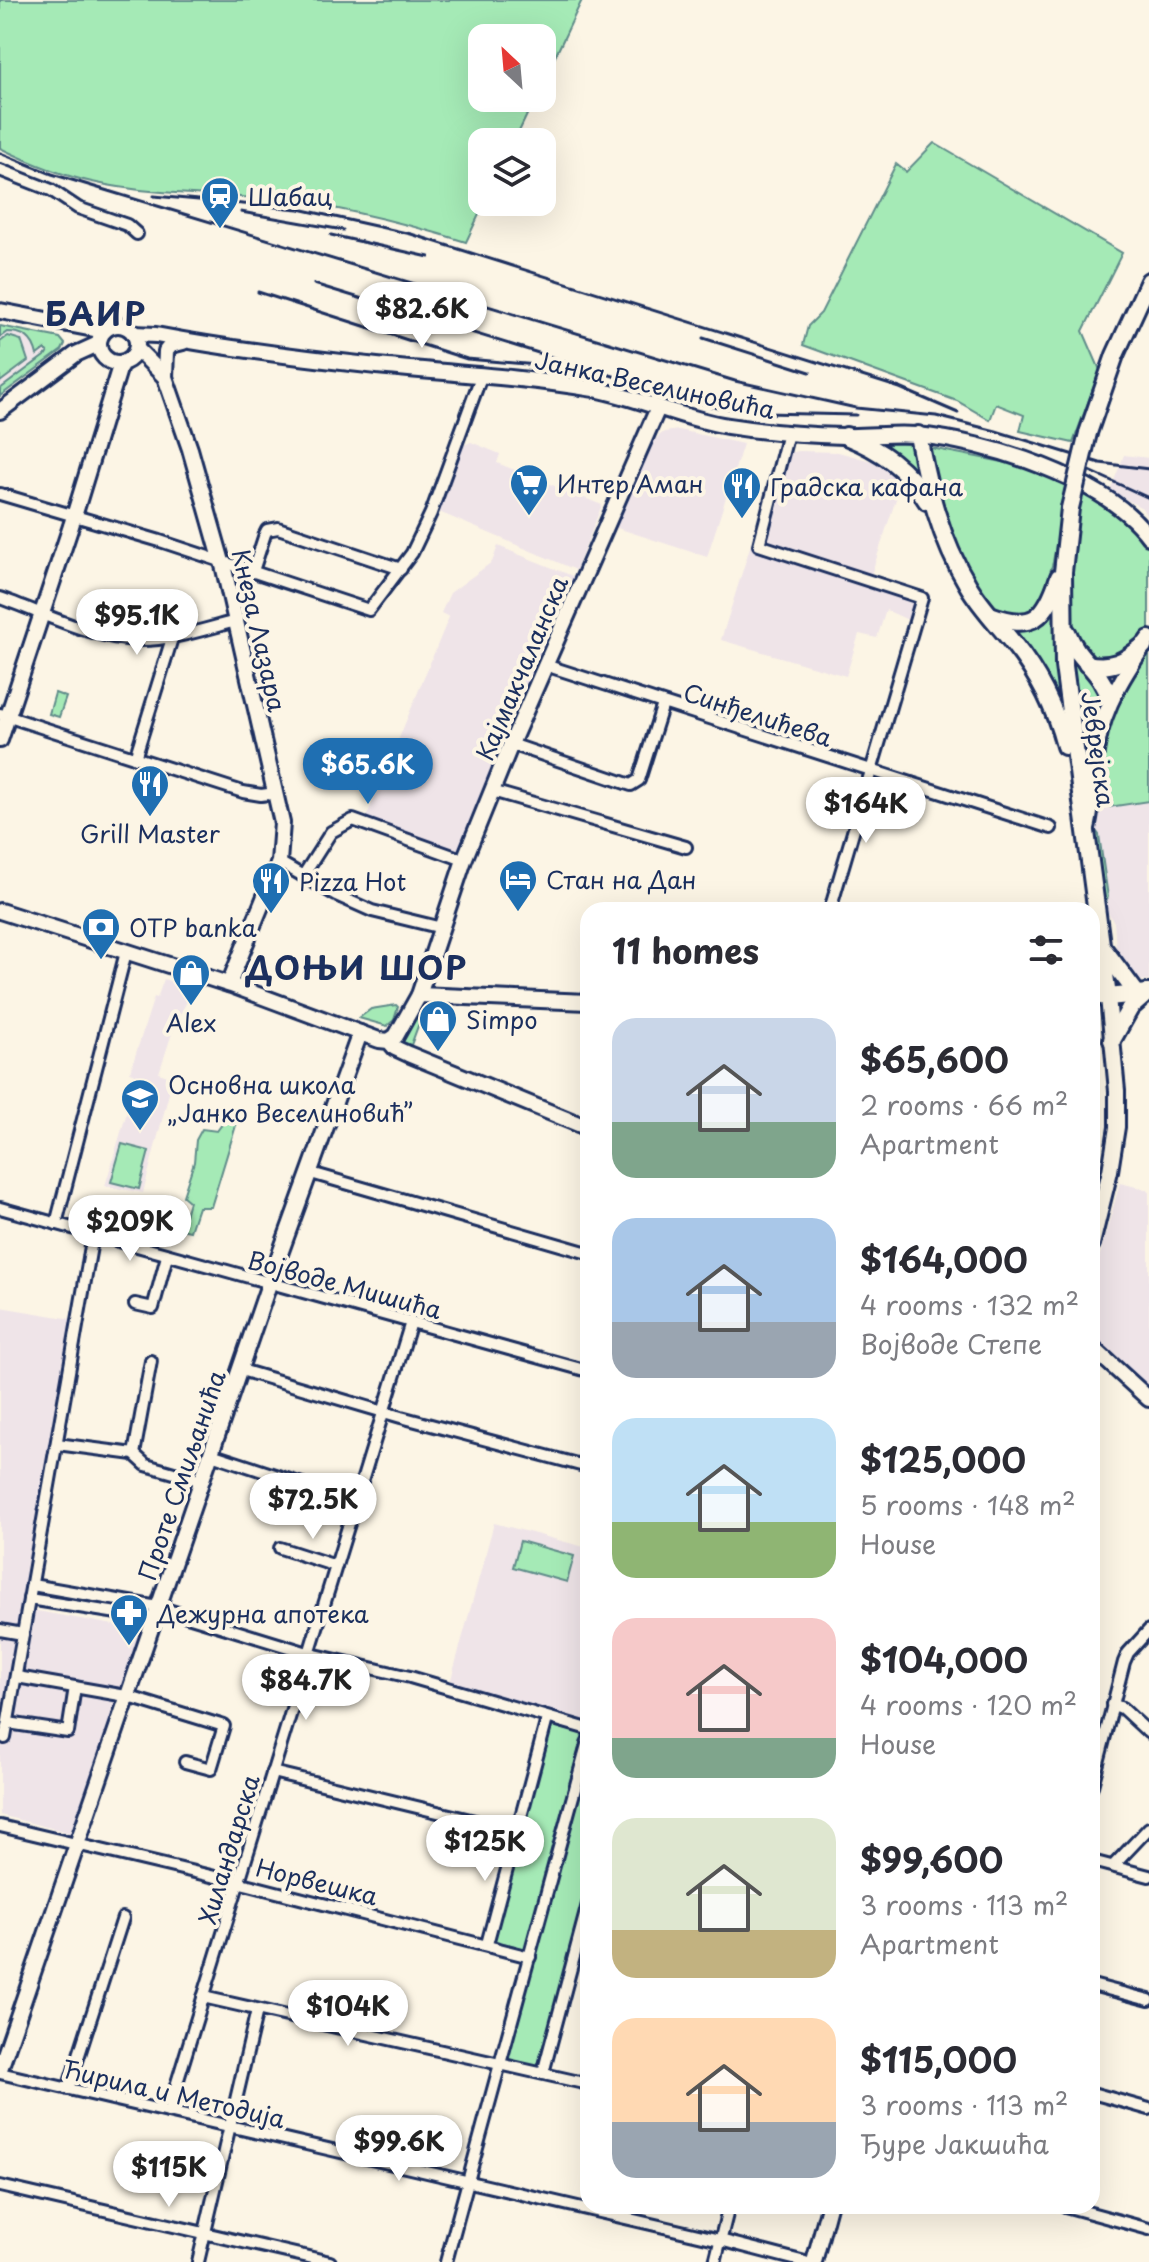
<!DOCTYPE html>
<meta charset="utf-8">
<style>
:root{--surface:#fff;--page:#f7f7f7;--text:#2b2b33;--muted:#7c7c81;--accent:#1f6fb2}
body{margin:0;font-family:"Playpen Sans",sans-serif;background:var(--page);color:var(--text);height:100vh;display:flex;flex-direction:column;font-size:30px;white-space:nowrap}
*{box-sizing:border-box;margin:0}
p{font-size:26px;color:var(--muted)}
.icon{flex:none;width:44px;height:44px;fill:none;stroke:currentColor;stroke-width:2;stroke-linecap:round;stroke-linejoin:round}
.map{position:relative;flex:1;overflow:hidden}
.drawer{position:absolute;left:580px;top:902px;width:520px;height:1312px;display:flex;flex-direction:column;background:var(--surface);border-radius:24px;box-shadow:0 8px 32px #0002}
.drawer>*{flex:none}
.needle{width:52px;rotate:334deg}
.tools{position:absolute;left:468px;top:24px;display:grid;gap:16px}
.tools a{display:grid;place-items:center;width:88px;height:88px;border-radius:16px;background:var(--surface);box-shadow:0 8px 32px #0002;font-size:40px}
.price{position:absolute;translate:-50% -68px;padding:0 18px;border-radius:28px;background:#fff;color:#222;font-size:26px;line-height:52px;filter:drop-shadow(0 2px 4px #0008)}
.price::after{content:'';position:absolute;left:50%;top:48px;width:24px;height:18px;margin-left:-12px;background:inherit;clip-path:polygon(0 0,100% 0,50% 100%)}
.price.current{background:var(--accent);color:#fff}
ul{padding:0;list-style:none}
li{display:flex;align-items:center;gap:24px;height:200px;padding:0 32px}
li span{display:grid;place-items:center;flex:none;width:224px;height:160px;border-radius:24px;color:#555}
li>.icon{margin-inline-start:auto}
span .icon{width:96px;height:96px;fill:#fffc;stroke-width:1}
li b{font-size:34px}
h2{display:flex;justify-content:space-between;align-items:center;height:96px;padding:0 32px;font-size:34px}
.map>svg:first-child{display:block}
.built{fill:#efe4e8}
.green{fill:#a5eab6;stroke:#608c8a;stroke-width:2}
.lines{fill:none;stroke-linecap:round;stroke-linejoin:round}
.street-casing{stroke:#1b2f5e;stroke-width:16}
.secondary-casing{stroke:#1b2f5e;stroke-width:20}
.primary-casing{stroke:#1b2f5e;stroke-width:22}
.street{stroke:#fcf5e5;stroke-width:10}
.secondary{stroke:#fcf5e5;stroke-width:14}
.primary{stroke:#fcf5e5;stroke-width:16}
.rail{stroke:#1b2f5e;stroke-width:3}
.primary-bridge-casing{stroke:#1b2f5e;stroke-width:22;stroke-linecap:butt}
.primary-bridge{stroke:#fcf5e5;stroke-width:16}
.labels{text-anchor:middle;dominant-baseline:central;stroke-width:8;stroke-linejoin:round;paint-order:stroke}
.poi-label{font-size:24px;fill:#1b2f5e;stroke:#fcf5e5;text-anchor:start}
.street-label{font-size:24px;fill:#1b2f5e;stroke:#fcf5e5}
.district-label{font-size:32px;font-weight:bold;letter-spacing:2px;fill:#1b2f5e;stroke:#fcf5e5}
</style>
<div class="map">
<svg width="1149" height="2262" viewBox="0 0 1149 2262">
<rect width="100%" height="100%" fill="#fcf5e5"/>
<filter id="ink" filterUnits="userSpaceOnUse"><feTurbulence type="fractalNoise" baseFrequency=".0125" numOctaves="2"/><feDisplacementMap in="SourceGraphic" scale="16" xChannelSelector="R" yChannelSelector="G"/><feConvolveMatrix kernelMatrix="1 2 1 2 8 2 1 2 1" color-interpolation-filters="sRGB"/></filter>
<g filter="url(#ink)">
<g class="built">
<path d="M0 326 60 338 65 343 62 350 0 396Z"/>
<path d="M679 430 743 444 707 557 611 526 654 440 664 432Z"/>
<path d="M471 442 500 454 497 463 602 505 576 570 439 512 464 445Z"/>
<path d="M799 451 838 452 875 462 898 477 900 487 867 587 914 600 908 620 886 610 877 638 859 634 846 676 721 640 779 454Z"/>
<path d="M1124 455 1149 458V520L1142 508 1110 491Z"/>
<path d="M498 546 575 577 459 856 366 818 449 617 441 613 450 593 492 562Z"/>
<path d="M1100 798 1104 804 1149 801V980L1130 982 1117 960 1114 922 1104 907 1108 897 1099 835 1091 824Z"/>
<path d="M164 979 193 990 175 1024 159 1073 173 1078 143 1193 105 1186 138 1075 130 1072 154 997 157 998Z"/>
<path d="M1120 1183 1149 1190V1386L1092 1339V1283Z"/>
<path d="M0 1307 72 1319 21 1608 146 1631 70 1833 0 1815Z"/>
<path d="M494 1523 588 1548V1714L584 1720 450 1683Z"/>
</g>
<g class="green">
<path d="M0 0H582L542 84V38H482V98H535L514 142H482V202H485L466 242C402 222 336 205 269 199 210 194 150 195 92 182 60 175 29 162 0 148Z"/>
<path d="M934 143 1122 253 1083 331 1100 370 1073 443 1020 431 1024 415 996 404 990 420 957 401 803 345 808 326 821 313 896 164 906 172Z"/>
<path d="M0 326 60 338 65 344 62 350 0 396V389L48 353 45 349 37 355C33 338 24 332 7 332L0 337Z"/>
<path d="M8 336 21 340 28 361 0 382V342Z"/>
<path d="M877 443 907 444 915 448 924 483Z"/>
<path d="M926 447 1023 466 1067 483 1053 562 1040 608 1016 619 988 605 952 542Z"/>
<path d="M1082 487 1114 510 1149 546V628L1142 640 1125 657 1090 659C1084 651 1074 642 1071 633 1062 603 1075 519 1082 487Z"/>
<path d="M1055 596 1063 721 1005 627Z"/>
<path d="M126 598 185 613 187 624C151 632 131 633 96 622L104 609Z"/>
<path d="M1149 649V801L1109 807C1083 789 1108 714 1121 690 1129 676 1140 663 1149 649Z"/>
<path d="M1071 656 1106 696 1090 800Z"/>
<path d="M55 693 66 697 59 717 49 714Z"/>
<path d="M1091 824 1099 835 1108 897 1104 907Z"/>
<path d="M396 1005 398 1007 394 1020 387 1026 359 1018 371 1009Z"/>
<path d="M418 1007H425L411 1045 402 1042Z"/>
<path d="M228 1122H237L211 1207H198L190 1231 181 1229 189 1201 183 1196 194 1162 196 1140 202 1129 217 1131 223 1123Z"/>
<path d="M122 1144 149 1151 139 1189 111 1182Z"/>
<path d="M520 1541 574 1556 567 1582 513 1567Z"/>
<path d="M550 1725 583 1734 525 1949 492 1940Z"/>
<path d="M588 1764V1881L538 2067 508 2059Z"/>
</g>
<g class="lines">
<defs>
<g id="street">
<path d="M0 170 51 190 78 208 127 225 137 234"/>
<path d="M788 433 759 545 922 598 830 910"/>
<path d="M0 494 160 541 369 610 412 553 431 513 482 374"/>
<path d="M253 571 265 534 267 530 278 528 401 569"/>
<path d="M0 598C41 612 94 639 137 640 170 641 205 629 236 621"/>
<path d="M545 665 1051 828"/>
<path d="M0 714 243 792 261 795 276 793"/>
<path d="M511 744 631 785 639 780 663 704"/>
<path d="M135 758 173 635"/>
<path d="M492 791 686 847"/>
<path d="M279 862 336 895 372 911 442 928"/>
<path d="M303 876 331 832 353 820 464 860"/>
<path d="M311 1173 588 1253"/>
<path d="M0 1208 588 1371"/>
<path d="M56 1224 126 952"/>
<path d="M135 1304 153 1308 167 1256"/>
<path d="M241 1370 401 1417 588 1467"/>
<path d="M57 1444 134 1454 146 1465 202 1481"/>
<path d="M134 1454 151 1361"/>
<path d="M211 1454 357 1502"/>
<path d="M280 1548 336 1566"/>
<path d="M32 1585 158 1607 311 1654 410 1677 588 1729"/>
<path d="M29 1599 155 1619"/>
<path d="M0 1630 23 1634 5 1738"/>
<path d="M23 1634 93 1235"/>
<path d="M17 1677 126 1696 224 1726 211 1769 185 1762"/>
<path d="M1112 1704 1122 1708 1149 1733"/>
<path d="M8 1723 68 1732 75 1687"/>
<path d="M272 1772 516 1831"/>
<path d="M1092 1786 1124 1662 1128 1653 1149 1630"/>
<path d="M0 1826 249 1885 530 1957"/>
<path d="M1092 1861 1149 1876"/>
<path d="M1114 1865 1149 1828"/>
<path d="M487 1944 547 1719"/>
<path d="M1092 1985 1149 2000"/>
<path d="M203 1997 588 2084"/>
<path d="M0 2073 720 2240 805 2262"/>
<path d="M543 2073 588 1904"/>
<path d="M68 2089 123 1918"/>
<path d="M1092 2093 1149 2109"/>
<path d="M168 2112 411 1322"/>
<path d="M0 2186 330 2262"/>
<path d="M1065 2206 1149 2229"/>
<path d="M198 2262 257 2010"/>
<path d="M446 2262 588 1741"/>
<path d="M715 2262 729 2206"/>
</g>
<g id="secondary">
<path d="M0 311 104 331"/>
<circle cx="118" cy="344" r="19"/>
<path d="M134 334 156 335C229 349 303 358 377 366 450 373 522 377 594 389 640 398 683 419 728 426 766 432 805 435 843 436 867 437 891 433 916 435 986 441 1106 478 1149 537"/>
<path d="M137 349 165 377 190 449 224 569 282 823 279 862 229 984"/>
<path d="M165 377 166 351 171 345 183 342"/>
<path d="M0 411 76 354 98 344"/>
<path d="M0 740 71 526 121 363"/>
<path d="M1087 828C1094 801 1092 773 1097 746 1104 705 1126 671 1149 638"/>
<path d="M0 911 231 985 379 1040 389 1041 395 1048 408 1054 588 1128"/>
<path d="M419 995 588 1002"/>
<path d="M1092 997H1108L1117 1091V1127L1110 1171 1092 1244"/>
<path d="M389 1041 396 1036 419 995 464 860 511 744 658 408"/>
<path d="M1092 1347 1149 1399"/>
<path d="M0 2069 269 1284 360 1033"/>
<path d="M814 2262 829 2206"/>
</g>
<g id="primary">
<path d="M1088 433 1115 355 1149 281"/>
<path d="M918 435C928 488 940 539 968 585 980 606 998 624 1013 643 1038 674 1055 707 1065 746"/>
<path d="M846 436C881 450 907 468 927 501"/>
<path d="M1070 508 1063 572 1064 666 1108 997 1149 993"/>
<path d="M990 615C1033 631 1045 619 1059 577"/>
<path d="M1067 632C1079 663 1101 668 1110 700"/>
<path d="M1087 664C1112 669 1124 662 1143 646"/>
<path d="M1105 951 1137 994"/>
<path d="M1112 1040 1130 1008 1147 993"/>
</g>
</defs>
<use href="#street" class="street-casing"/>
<use href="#secondary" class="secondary-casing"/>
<use href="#primary" class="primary-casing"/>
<use href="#street" class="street"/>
<use href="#secondary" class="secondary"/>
<use href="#primary" class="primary"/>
<g class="rail">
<path d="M0 153 52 174 118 194 735 381 856 408 936 416 996 431 1100 463 1149 469"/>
<path d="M154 196 299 209 411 234 900 388 958 413"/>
<path d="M241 212 343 230"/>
<path d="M331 235 429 257"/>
<path d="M314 284 711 406 764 413 856 415"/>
<path d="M258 292 467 359 561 367"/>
<path d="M703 338 810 372"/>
<path d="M1079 466 1149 498"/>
</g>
<defs>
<path id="primary-bridge" d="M1070 508 1088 433"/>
</defs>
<use href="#primary-bridge" class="primary-bridge-casing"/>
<use href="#primary-bridge" class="primary-bridge"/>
</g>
</g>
<defs>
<symbol id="station-pin" viewBox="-11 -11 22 30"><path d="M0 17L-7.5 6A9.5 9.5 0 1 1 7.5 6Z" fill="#1f6fb2" stroke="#fcf5e5"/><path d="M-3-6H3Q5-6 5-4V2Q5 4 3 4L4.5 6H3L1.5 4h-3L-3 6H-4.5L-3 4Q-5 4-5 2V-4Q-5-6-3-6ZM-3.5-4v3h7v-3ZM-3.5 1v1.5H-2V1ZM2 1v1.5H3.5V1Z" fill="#fff"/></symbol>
<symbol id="supermarket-pin" viewBox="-11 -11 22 30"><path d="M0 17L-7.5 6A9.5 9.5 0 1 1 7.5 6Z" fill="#1f6fb2" stroke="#fcf5e5"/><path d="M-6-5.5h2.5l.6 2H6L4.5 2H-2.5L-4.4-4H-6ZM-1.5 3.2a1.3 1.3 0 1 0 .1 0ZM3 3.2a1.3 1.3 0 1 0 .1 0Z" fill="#fff"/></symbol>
<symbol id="restaurant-pin" viewBox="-11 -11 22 30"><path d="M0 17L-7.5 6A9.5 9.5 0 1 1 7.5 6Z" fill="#1f6fb2" stroke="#fcf5e5"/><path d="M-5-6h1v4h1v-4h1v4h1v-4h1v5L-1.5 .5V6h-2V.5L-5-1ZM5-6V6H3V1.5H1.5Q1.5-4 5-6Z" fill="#fff"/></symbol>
<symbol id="hotel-pin" viewBox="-11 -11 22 30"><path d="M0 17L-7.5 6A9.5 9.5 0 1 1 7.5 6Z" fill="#1f6fb2" stroke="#fcf5e5"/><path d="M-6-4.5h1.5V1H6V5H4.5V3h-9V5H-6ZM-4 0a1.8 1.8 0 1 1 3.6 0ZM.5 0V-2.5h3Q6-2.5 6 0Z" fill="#fff"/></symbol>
<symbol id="bank-pin" viewBox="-11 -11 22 30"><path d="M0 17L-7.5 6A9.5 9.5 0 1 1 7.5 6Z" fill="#1f6fb2" stroke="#fcf5e5"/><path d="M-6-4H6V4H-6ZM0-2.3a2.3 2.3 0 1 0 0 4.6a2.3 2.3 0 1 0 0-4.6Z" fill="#fff"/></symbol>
<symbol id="shop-pin" viewBox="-11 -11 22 30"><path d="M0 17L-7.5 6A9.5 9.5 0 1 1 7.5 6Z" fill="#1f6fb2" stroke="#fcf5e5"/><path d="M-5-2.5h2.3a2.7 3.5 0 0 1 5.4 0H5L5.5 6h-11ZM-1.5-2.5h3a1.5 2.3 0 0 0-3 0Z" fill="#fff"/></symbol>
<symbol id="school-pin" viewBox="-11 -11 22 30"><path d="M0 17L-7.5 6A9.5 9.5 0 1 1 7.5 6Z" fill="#1f6fb2" stroke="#fcf5e5"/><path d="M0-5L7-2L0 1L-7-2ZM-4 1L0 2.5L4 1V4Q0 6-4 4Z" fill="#fff"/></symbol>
<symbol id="pharmacy-pin" viewBox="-11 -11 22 30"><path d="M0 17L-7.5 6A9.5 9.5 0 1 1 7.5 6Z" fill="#1f6fb2" stroke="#fcf5e5"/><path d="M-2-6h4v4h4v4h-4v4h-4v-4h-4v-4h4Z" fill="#fff"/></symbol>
</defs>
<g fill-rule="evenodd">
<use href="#station-pin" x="198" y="174" width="44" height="60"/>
<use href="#supermarket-pin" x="507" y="461" width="44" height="60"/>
<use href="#restaurant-pin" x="720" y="464" width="44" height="60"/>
<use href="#restaurant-pin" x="128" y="762" width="44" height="60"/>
<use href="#hotel-pin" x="496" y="857" width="44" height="60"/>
<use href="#restaurant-pin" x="249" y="859" width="44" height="60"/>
<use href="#bank-pin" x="79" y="905" width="44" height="60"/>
<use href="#shop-pin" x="169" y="951" width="44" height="60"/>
<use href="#shop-pin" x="416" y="997" width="44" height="60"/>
<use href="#school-pin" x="118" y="1076" width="44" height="60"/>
<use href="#pharmacy-pin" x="107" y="1591" width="44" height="60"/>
</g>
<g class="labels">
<g class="poi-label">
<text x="248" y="196">Шабац</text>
<text x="557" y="483">Интер Аман</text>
<text x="770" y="486">Градска кафана</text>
<text x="150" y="833" text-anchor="middle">Grill Master</text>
<text x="546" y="879">Стан на Дан</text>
<text x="299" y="881">Pizza Hot</text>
<text x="129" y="927">OTP banka</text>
<text x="466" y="1019">Simpo</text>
<text x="191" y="1022" text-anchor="middle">Alex</text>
<text x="168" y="1084">Основна школа<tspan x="168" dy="28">„Јанко Веселиновић”</tspan></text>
<text x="157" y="1613">Дежурна апотека</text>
</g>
<g class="street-label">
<text transform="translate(655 384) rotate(12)">Јанка Веселиновића</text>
<text transform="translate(260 630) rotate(77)">Кнеза Лазара</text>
<text transform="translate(521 668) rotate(-67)">Кајмакчаланска</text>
<text transform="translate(758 714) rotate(18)">Синђелићева</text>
<text transform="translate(1099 749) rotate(82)">Јеврејска</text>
<text transform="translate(345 1284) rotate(15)">Војводе Мишића</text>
<text transform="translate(181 1475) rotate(-71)">Проте Смиљанића</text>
<text transform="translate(228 1849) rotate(-73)">Хиландарска</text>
<text transform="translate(317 1881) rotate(14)">Норвешка</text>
<text transform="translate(174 2093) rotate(13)">Ћирила и Методија</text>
</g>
<g class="district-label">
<text x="96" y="313">БАИР</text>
<text x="357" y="967">ДОЊИ ШОР</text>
</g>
</g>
</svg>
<div class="tools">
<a><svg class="needle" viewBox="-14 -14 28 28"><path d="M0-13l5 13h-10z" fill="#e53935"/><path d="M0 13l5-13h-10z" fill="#7c7c81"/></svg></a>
<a><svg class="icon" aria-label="layers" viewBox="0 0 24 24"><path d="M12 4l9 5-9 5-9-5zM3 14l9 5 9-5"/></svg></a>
</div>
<b class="price" style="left:422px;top:350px">$82.6K</b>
<b class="price" style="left:137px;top:657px">$95.1K</b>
<b class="price current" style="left:368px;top:806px">$65.6K</b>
<b class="price" style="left:866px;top:845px">$164K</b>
<b class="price" style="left:130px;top:1263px">$209K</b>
<b class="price" style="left:313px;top:1541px">$72.5K</b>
<b class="price" style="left:306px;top:1722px">$84.7K</b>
<b class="price" style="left:485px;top:1883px">$125K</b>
<b class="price" style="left:348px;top:2048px">$104K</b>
<b class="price" style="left:399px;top:2183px">$99.6K</b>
<b class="price" style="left:169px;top:2209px">$115K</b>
<section class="drawer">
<h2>11 homes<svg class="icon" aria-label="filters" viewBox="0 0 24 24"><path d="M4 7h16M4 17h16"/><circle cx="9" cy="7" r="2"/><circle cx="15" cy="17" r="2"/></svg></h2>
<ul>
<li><span style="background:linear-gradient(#c9d6e8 65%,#7fa58c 0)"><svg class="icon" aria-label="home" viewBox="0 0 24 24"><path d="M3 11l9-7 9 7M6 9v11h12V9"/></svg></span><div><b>$65,600</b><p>2 rooms · 66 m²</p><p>Apartment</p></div></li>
<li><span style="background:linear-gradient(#a9c7e8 65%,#9aa5b1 0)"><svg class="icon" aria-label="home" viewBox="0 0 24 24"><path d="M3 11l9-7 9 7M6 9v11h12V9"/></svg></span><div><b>$164,000</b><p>4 rooms · 132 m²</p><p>Војводе Степе</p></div></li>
<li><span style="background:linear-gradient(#bfe0f5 65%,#8fb573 0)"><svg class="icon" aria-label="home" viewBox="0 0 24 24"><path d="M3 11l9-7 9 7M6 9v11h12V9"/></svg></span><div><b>$125,000</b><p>5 rooms · 148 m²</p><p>House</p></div></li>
<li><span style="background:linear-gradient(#f6c9c9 75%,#7fa58c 0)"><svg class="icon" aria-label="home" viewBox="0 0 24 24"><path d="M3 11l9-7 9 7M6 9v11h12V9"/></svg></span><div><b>$104,000</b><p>4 rooms · 120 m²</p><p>House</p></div></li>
<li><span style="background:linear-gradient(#dfe7d0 70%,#c2b280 0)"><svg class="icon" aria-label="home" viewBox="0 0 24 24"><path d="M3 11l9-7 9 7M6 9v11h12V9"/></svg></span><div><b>$99,600</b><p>3 rooms · 113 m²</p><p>Apartment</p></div></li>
<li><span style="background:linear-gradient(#ffd9b3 65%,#9aa5b1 0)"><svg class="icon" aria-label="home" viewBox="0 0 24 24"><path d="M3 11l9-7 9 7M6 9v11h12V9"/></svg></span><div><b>$115,000</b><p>3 rooms · 113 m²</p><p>Ђуре Јакшића</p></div></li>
</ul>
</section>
</div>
